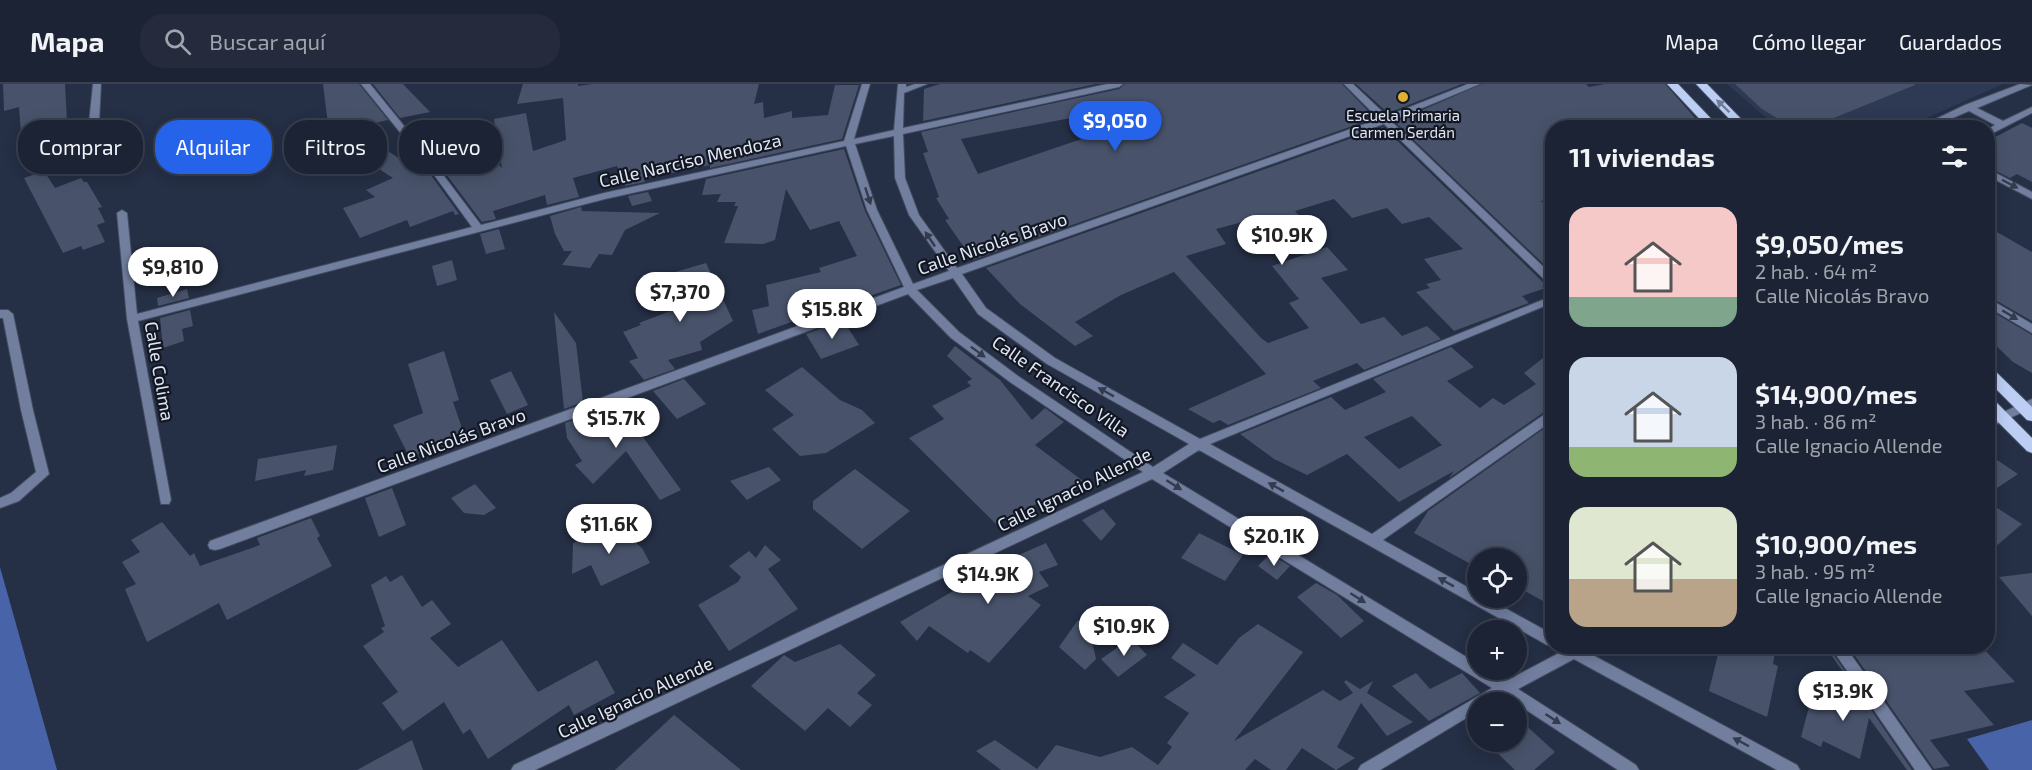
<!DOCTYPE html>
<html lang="es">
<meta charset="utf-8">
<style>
:root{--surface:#1c2334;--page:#252b3c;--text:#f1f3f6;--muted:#a0a4ac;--line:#3a404f;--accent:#2563eb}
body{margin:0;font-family:"Exo 2",sans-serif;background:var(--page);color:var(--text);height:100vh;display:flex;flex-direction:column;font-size:22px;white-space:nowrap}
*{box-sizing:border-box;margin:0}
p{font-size:20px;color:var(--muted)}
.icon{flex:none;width:33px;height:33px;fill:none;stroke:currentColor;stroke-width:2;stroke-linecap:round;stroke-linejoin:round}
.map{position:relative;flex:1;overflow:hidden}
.sheet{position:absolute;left:1545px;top:36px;width:450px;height:534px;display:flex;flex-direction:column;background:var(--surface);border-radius:24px;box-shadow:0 3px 15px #0003,0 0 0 2px var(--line)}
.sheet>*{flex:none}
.guide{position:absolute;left:18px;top:36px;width:570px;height:54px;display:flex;gap:12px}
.buttons{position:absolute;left:1467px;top:464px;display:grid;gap:12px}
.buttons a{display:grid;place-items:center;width:60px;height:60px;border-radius:50%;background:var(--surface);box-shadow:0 3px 15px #0003,0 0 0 2px var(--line);font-size:30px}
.price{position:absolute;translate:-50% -51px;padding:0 14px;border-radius:21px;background:#fff;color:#222;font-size:20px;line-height:39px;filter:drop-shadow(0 2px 3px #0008)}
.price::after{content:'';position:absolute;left:50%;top:36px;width:18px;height:14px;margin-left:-9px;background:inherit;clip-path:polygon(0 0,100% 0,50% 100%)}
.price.active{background:var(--accent);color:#fff}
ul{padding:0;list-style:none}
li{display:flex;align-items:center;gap:18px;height:150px;padding:0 24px}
li span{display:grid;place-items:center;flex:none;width:168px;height:120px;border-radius:18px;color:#555}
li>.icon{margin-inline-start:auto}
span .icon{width:72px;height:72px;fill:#fffc;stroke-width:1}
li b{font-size:26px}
h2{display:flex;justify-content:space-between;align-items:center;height:72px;padding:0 24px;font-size:26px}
.pill{padding:0 21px;border-radius:24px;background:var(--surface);box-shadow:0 3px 15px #0003,0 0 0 2px var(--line);font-size:21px;line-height:54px}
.pill.active{background:var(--accent);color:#fff}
header{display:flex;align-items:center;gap:36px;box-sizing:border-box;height:84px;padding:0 30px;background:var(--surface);border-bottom:2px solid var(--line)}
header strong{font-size:28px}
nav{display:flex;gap:33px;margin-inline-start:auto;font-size:21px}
.search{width:420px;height:54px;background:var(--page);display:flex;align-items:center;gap:15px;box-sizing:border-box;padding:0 21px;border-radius:24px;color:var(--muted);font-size:22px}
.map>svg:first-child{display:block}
.built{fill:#2e3954}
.forest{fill:#4963a8}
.building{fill:#48536b;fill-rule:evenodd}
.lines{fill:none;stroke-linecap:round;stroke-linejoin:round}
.minor-casing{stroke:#434c61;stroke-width:2}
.primary-casing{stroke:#434c61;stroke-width:2}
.minor{fill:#717e9e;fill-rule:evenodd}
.primary{fill:#bdcef5;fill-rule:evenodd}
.oneway{fill:#707c96}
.oneway2{fill:#343b4d}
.poi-dot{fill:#dfb034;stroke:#131721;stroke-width:2}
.labels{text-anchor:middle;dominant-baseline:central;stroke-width:4.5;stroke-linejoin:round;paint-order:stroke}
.far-poi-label{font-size:15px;fill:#e0e7f6;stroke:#131721}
.street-label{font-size:18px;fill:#e0e7f6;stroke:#131721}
</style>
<header>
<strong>Mapa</strong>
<div class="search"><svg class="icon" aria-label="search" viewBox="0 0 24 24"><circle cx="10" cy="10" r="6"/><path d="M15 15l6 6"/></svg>Buscar aquí</div>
<nav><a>Mapa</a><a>Cómo llegar</a><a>Guardados</a></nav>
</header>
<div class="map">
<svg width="2032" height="686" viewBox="0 0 2032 686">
<rect width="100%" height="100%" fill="#252f45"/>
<path class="built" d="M1727 0H2003L1904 44 1777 43Z"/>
<g class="forest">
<path d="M0 483 57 686H0Z"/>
<path d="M2032 636V686H1989L1967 655Z"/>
</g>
<g class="building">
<path d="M3 0H65L67 38 21 49 19 23 4 27Z"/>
<path d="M323 0H359L388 36 352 44 422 89 428 87 459 130 455 131 453 127 410 143 407 136 360 154 343 124 375 113 366 106 393 94 349 66 334 70 333 56 330 57Z"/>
<path d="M373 0H403L430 28 400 34Z"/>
<path d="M523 0H578V2L592 0H759L754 20 763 18 764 34 792 27V34L828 31 835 1H859L842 55 710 84V81L644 95 645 98 625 102 617 82 573 94 579 113 547 121 545 111 493 127 496 135 482 138 440 82 460 74 449 62 468 54 502 84 494 35 526 29 533 67 566 56 563 14 517 20Z"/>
<path d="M940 0H1096L923 37 924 5Z"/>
<path d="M1125 0H1342L1375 34 973 176 945 136 949 135 936 114 939 113 923 69 928 68 921 48 1119 5ZM1107 27 1111 45 978 90 961 55Z"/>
<path d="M1356 0H1462L1388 29Z"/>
<path d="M1482 0H1586L1589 3 1605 0H1665L1704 44H1552V114L1541 117 1552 126V188L1395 38Z"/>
<path d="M1735 0H1915V1L1809 44H1793L1762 25Z"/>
<path d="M2022 39 2032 44V98L2017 90 2010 94 1988 83V57Z"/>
<path d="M1383 43 1546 201 1552 202 1522 212 1529 219 1454 247 1416 208 1430 204 1426 200 1441 196 1424 175 1463 165 1429 133 1402 140 1387 124 1352 134 1334 115 1295 127 1305 138 1265 150 1254 135 1216 145 1226 160 1186 172 1261 254 1268 259 1309 244 1289 219 1299 215 1272 182 1327 163 1348 186 1321 194 1361 240 1384 233 1402 252 1427 242 1441 255 1364 286 1357 279 1313 297 1321 304 1228 341 1220 336 1213 339 1188 325 1266 290 1174 188 1121 211 1075 238 1093 252 1075 262 1020 220 986 184Z"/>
<path d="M844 65 865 127 901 201 835 224 836 225 820 231 798 238 797 236 758 250 752 226 769 222 766 201 821 188 819 184 857 172 839 137 810 146 786 105 775 156 763 160 724 159 738 122H734L736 118H717L721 110 702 111 706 95Z"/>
<path d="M44 87 55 104 81 94 84 98H87L102 123 98 124 105 138 97 141 105 158 83 166 81 162 63 169 24 94Z"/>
<path d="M648 108 652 117 632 122 628 112Z"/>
<path d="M581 123 582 127 660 129 625 146 612 171 599 170 590 184 562 181 572 167H564L555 150 550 132Z"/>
<path d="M1988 143 2032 168V237L1988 212Z"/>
<path d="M499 145 505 165 486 170 480 150Z"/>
<path d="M452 176 457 196 437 202 432 182Z"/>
<path d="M706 179 733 237 700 258 702 266 668 276 675 285 644 296 629 277 638 274 623 248 641 241 639 239 678 224 665 191Z"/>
<path d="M187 205 189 214 158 222 157 214Z"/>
<path d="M1988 225 2032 251V289L2013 278 1988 254Z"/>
<path d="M190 226 193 242 182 245 184 257 163 264 160 234Z"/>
<path d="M554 228 576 259 583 318 564 325Z"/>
<path d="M843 236 859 261 821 275 806 250Z"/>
<path d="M955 262 1000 296 1032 336 1045 324 1064 338 1035 361 1083 397 996 440 909 354 944 335 932 322 971 302 967 298 972 295 947 272Z"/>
<path d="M1451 263 1474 283 1447 297 1480 324 1493 314 1504 321 1536 300 1524 289 1552 267V325L1547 326 1449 394 1454 387 1399 418 1347 370 1307 391 1274 375 1240 350 1331 313 1345 326 1386 308 1373 295ZM1412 332 1442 361 1399 385 1364 353Z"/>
<path d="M444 267 459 316 453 318 463 347 419 370 409 372 393 341 423 329 408 280Z"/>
<path d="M802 283 840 316 862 326 875 339 826 369 800 372 772 345 794 331 765 306Z"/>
<path d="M511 287 528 321 507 330 490 296Z"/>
<path d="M684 295 706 320 677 335 653 307Z"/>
<path d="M620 321 681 406 660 416 626 367 593 400 575 381 582 377 567 354 565 339Z"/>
<path d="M1552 339V522L1516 502V474H1478V484L1414 449 1428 427Z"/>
<path d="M337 361 333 386 304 392 306 386 255 397 258 375Z"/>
<path d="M1988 370 2018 390 1988 410Z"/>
<path d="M769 383 781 396 747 416 730 397Z"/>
<path d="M855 385 910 427 862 465 813 425V417Z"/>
<path d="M475 400 496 424 484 431 464 429 451 414Z"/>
<path d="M392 404 406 441 379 453 365 414Z"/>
<path d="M1988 418 2022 440 1988 469Z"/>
<path d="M1103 425 1116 440 1101 457 1082 436Z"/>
<path d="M311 434 320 452 317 454 332 482 227 536 219 519 147 558 125 505 136 500 122 478 140 468 131 456 162 438 190 472 194 469 200 482 260 461 257 454Z"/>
<path d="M616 441 642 464 650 479 601 502 591 481 572 490 573 459Z"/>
<path d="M1199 449 1243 471 1225 497 1181 474Z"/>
<path d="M1046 459 1058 481 1039 488 1049 502 1028 512 1041 521 989 579 970 566 968 569 929 542 917 557 900 538 989 486 987 485Z"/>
<path d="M765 461 781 476 768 485 798 525 729 567 698 521 738 498 741 493 729 482 749 467 756 474Z"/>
<path d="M1270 470 1290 482 1277 496 1258 482Z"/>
<path d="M2032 489V532L1999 493Z"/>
<path d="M402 491 422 523 432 516 451 540 430 554 458 583 502 556 538 608 597 576 615 609 574 631 569 621 488 675 470 645 463 650 444 618 403 647 382 619 398 608 363 562 384 548 381 544 385 542 371 501 386 492 390 498Z"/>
<path d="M1316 499 1337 511 1364 537 1341 554 1297 513Z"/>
<path d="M1078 536 1089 542 1096 575 1085 586 1059 563Z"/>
<path d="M1258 540 1303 568 1234 657 1323 606 1340 617 1353 609 1344 598 1346 596 1360 605 1373 597 1367 609 1413 638 1387 652 1361 619 1337 663 1355 674 1336 686 1302 664 1286 686H1271L1255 675 1245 686H1001L976 667 995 656 1037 685 1056 661 1100 673 1132 663 1158 681 1172 663 1167 659 1189 629 1164 613 1196 591 1171 574 1183 559 1217 581 1239 554Z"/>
<path d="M1131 554 1147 571 1118 593 1101 575Z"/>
<path d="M840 560 876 591 857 609 872 621 850 643 828 624 805 647 751 602 784 571 795 578Z"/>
<path d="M1720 562H1776L1773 580 1778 582 1767 633 1709 607Z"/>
<path d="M1825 562H1828L1912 686H1907L1869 634 1860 675 1823 657 1821 663 1801 653 1811 615 1857 608Z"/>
<path d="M1848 562H1981L2015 598 1964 607 1994 641 1930 656 1950 682 1934 685Z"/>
<path d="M1416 589 1430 605 1462 589 1480 609 1429 637 1392 602Z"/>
<path d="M674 631 741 686H615Z"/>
<path d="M1516 632 1555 668 1534 686H1515L1485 657H1516Z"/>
<path d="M412 656 423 686H357Z"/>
</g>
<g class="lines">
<defs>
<g id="minor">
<path d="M93 0H101L99 39 102 54 97 57 92 54 89 39Z"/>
<path d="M361 0H370L435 80 481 141 604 109 844 57 862 0H870L854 55 894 46 898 0H906V3L915 0H927L904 9 903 44 1107 0H1123L1119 3 903 50 905 94 919 131 957 184 1379 35 1344 0H1353L1387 32 1468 0H1480L1391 37 1552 191V200L1548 199 1384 40 962 190 986 224 1055 274 1200 355 1552 212V219L1210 360 1372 450 1548 328 1552 327V337L1383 456 1478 509V513H1485L1552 550 1554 562 1547 561 1199 366 1163 389 1478 580V585H1486L1506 597 1561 568 1555 562H1593L1587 568 1797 681 1800 686H1777L1574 575 1518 605 1636 681 1639 686H1618L1505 612 1493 618H1478V627L1380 686H1358L1361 681 1492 604 1152 395 535 686H511L514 681 1143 388 1010 298 951 254 908 210 220 465 215 466 210 465 208 461 210 457 904 203 867 126 846 62 605 115 138 237 171 416 169 420H161L127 235 117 129 122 126 127 129 137 230 472 143 429 84ZM894 52 895 94 909 131 949 187 913 200 877 126 855 60ZM953 194 978 230 1047 280 1189 360 1153 383 1018 292 959 248 917 206Z"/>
<path d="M2020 0 2032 1 1977 24 2003 37 2032 23V29L1991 50 1988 51V45L1995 41 1969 27 1930 44H1917L1965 21Z"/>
<path d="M1988 85 2032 108V115L1988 92Z"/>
<path d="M1988 214 2032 240V249L1988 223Z"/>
<path d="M0 226H8L13 230 33 326 49 390 19 417 0 424V414L11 409 36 388 21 326 3 234H0Z"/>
<path d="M2032 315V324L1988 344V335Z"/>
<path d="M1830 562H1845L1932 686H1915Z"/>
</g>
<g id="primary">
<path d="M1667 0H1678L1720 44H1708Z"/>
<path d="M1696 0H1707L1750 44H1738Z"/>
<path d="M1988 284 1993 285 2032 323V337L2027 336 1988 297Z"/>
<path d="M1988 314 1993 315 2032 354V369L2027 367 1988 328Z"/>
</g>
</defs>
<use href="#minor" class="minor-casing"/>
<use href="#primary" class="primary-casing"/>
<use href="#minor" class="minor"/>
<use href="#primary" class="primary"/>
</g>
<defs><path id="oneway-solid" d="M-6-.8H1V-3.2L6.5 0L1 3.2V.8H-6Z" transform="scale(1.5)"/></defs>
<use class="oneway" href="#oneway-solid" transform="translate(1723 22) rotate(-136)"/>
<g class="oneway2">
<use href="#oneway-solid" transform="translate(2010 100) rotate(28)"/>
<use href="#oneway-solid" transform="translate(868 112) rotate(72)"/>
<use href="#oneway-solid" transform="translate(930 155) rotate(-124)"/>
<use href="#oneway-solid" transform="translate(2010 231) rotate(31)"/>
<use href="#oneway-solid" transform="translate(978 268) rotate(37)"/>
<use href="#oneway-solid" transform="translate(1106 308) rotate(-151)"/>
<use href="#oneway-solid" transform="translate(1174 401) rotate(32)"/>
<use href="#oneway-solid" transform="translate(1276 403) rotate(-151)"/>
<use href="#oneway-solid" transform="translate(1446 498) rotate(-151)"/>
<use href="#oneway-solid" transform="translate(1358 514) rotate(32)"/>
<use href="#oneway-solid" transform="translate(1553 635) rotate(33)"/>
<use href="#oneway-solid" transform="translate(1741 658) rotate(-152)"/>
</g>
<circle class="poi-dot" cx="1403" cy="13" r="6"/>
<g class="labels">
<g class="far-poi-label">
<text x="1403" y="31">Escuela Primaria<tspan x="1403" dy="17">Carmen Serdán</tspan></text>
</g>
<g class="street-label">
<text transform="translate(690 76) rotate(-13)">Calle Narciso Mendoza</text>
<text transform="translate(992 159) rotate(-19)">Calle Nicolás Bravo</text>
<text transform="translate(160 287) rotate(80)">Calle Colima</text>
<text transform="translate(1061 302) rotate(35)">Calle Francisco Villa</text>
<text transform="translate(451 356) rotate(-20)">Calle Nicolás Bravo</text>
<text transform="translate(1074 405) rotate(-26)">Calle Ignacio Allende</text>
<text transform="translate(635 613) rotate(-25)">Calle Ignacio Allende</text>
</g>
</g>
</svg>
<div class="buttons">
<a><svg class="icon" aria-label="locate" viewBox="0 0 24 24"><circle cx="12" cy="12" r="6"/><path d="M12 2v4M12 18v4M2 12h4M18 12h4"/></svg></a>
<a>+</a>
<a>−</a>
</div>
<b class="price active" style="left:1115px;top:68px">$9,050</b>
<b class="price" style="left:1282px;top:182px">$10.9K</b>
<b class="price" style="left:173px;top:214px">$9,810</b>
<b class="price" style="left:680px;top:239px">$7,370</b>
<b class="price" style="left:832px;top:256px">$15.8K</b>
<b class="price" style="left:616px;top:365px">$15.7K</b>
<b class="price" style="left:609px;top:471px">$11.6K</b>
<b class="price" style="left:1274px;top:483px">$20.1K</b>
<b class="price" style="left:988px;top:521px">$14.9K</b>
<b class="price" style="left:1124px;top:573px">$10.9K</b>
<b class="price" style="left:1843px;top:638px">$13.9K</b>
<div class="guide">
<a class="pill">Comprar</a>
<a class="pill active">Alquilar</a>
<a class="pill">Filtros</a>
<a class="pill">Nuevo</a>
</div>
<section class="sheet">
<h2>11 viviendas<svg class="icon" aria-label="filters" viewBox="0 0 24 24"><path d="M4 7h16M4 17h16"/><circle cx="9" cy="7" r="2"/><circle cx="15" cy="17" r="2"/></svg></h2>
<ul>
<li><span style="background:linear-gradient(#f6c9c9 75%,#7fa58c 0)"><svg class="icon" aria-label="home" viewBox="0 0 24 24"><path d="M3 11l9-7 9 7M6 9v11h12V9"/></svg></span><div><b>$9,050/mes</b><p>2 hab. · 64 m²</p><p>Calle Nicolás Bravo</p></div></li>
<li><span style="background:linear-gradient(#c9d6e8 75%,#8fb573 0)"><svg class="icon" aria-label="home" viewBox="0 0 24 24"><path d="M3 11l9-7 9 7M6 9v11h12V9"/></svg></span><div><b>$14,900/mes</b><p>3 hab. · 86 m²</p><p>Calle Ignacio Allende</p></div></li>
<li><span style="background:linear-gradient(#dfe7d0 60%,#b9a48a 0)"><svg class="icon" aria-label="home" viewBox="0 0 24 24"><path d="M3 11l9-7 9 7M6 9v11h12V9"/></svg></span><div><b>$10,900/mes</b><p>3 hab. · 95 m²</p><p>Calle Ignacio Allende</p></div></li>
</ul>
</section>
</div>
